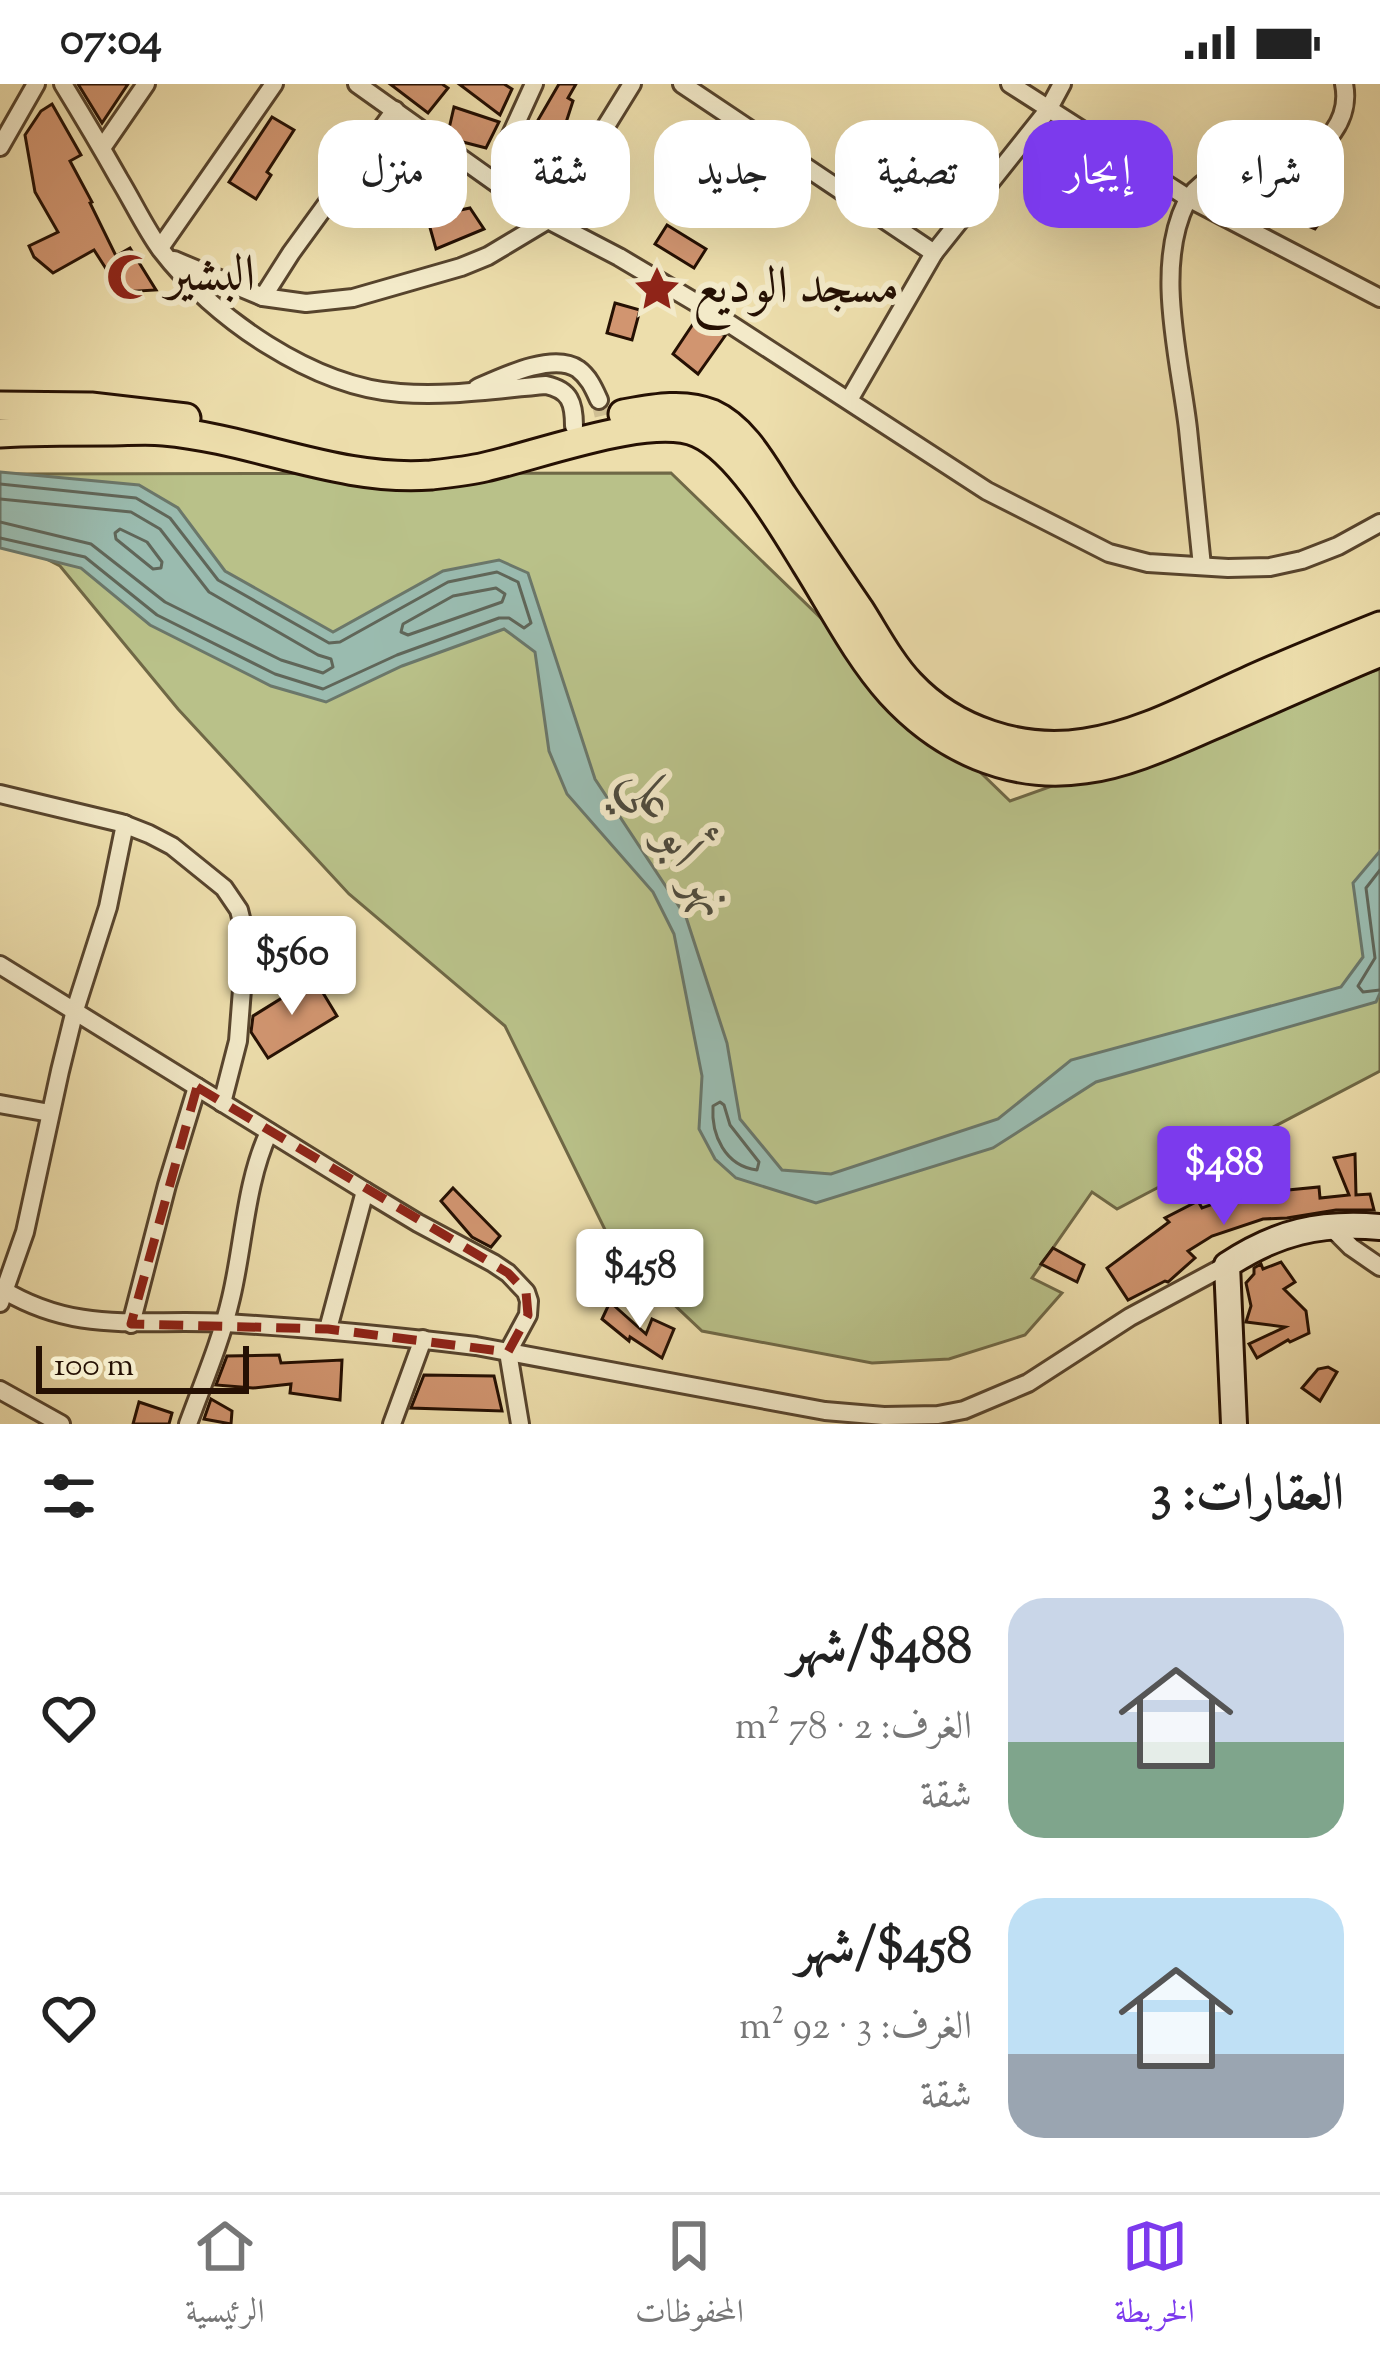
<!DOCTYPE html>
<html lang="ar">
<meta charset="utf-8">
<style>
:root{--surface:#fff;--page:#f6f6f6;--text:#222;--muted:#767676;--line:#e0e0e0;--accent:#7c3aed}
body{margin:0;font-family:"Sorts Mill Goudy",Amiri,serif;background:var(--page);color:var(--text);direction:rtl;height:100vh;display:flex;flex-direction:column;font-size:45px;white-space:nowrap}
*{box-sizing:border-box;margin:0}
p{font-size:39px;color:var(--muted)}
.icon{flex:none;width:66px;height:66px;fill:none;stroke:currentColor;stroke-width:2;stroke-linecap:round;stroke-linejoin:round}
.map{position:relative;height:1340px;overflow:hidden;direction:ltr}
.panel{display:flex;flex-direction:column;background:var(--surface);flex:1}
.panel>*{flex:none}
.top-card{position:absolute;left:36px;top:36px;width:1308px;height:108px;direction:rtl;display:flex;gap:24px}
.scale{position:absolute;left:36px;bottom:30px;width:213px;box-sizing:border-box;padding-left:12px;border:6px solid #251003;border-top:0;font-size:33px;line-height:42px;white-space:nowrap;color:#251003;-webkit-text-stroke:9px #f3eac9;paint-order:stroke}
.price{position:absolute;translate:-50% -102px;padding:0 27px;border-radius:12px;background:#fff;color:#222;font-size:39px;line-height:78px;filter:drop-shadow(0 3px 6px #0008)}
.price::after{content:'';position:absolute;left:50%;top:72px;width:36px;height:27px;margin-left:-18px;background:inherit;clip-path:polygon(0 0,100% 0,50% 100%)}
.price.on{background:var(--accent);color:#fff}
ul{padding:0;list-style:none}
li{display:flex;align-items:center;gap:36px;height:300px;padding:0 36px}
li span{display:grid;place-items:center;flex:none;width:336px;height:240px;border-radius:36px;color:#555}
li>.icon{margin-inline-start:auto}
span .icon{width:144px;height:144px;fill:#fffc;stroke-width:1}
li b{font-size:51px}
h2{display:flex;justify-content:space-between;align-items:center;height:144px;padding:0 36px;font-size:51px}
.tag{padding:0 42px;border-radius:36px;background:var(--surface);box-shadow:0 12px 48px #0002;font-size:42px;line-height:108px}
.tag.on{background:var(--accent);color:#fff}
.status{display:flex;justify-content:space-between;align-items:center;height:84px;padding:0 60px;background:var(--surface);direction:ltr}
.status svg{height:33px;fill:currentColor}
.menu{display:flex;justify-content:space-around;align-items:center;height:168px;border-top:3px solid var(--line);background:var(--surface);font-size:33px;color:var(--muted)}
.menu a{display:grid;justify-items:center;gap:6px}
.menu .on{color:var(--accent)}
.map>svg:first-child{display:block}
.green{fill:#b9c189;stroke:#6f6846;stroke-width:3}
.water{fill:#9abbaf;stroke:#6b776a;stroke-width:3}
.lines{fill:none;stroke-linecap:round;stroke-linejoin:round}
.shore{stroke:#606659;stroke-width:3}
.building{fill:#d19570;stroke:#251003;stroke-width:3}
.street-tunnel{stroke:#cfbf93;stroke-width:16;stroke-dasharray:16 8;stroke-linecap:butt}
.street-casing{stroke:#57442d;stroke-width:22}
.secondary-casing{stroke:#251003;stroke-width:30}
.primary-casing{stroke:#251003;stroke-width:33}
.street{stroke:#f3eac9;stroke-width:16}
.secondary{stroke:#f3eac9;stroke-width:24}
.primary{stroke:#eddeac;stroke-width:27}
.marked{fill:none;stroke:#8f2418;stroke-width:9;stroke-dasharray:24 15;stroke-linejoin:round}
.labels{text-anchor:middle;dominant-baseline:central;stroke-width:12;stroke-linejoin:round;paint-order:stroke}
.poi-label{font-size:51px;fill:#251003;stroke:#f3eac9;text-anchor:start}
.water-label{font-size:54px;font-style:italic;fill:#4e4c3f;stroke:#f3eac9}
</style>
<div class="status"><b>07:04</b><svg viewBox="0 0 49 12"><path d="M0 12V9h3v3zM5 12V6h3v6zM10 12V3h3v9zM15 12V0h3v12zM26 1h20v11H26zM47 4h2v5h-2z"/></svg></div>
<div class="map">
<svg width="1380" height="1340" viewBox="0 0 1380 1340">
<rect width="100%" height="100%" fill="#eddeac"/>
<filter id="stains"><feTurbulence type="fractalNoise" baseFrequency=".00167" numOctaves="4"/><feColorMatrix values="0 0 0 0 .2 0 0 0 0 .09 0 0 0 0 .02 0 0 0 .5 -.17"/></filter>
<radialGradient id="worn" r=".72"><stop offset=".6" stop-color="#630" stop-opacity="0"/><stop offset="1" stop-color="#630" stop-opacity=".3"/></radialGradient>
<path class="green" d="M671 389 1010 717 1380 585V987L1117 1125 1092 1108 1032 1194 1062 1209 1025 1251 949 1275 872 1279 702 1247 614 1164 505 942 349 810 178 625 60 482 0 451V390Z"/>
<path class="water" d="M0 388 139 401 178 424 225 487 333 548 443 487 499 476 528 489 595 695 686 833 727 959 740 1035 782 1086 831 1090 998 1035 1071 976 1341 903 1363 873 1353 799 1380 767V909L1376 918 1096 998 993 1064 816 1119 736 1094 715 1075 699 1045 702 992 674 850 653 808 567 710 549 667 535 568 504 545 402 582 326 618 271 602 150 541 81 484 0 464Z"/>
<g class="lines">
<g class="shore">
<path d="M0 400 136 414 170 434 218 496 329 559 340 558 448 498 497 488 518 498 531 539 524 544 509 534H499L397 571 323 605 275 590 157 531 85 473 0 454"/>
<path d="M0 415 131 428 160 445 209 508 318 571 331 575 333 583 323 589 281 576 165 518 91 460 0 438"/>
<path d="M120 445 147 458 162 478 161 484 153 485 116 455 115 449Z"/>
<path d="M496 504 505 510 502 518 408 551 401 548 403 540 453 512Z"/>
<path d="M1380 786 1366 804 1375 874 1358 902 1363 908 1380 906"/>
<path d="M720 1018 724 1021 730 1041 759 1078 757 1086C725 1082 711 1051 713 1022Z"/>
</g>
</g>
<g class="building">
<path d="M78 0H128L102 39Z"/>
<path d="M390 0H442L448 4 428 29Z"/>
<path d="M459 0H504L512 5 500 31Z"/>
<path d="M559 0H576L568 14 573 17 560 57 573 64 556 90 517 69 529 41 534 43Z"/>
<path d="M52 20 81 71 70 77 92 118 90 119 116 172 130 164 156 206 121 208 94 166 53 189 34 173 29 162 58 148 35 108 25 51 41 27Z"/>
<path d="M454 23 499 38 486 64 459 57 448 49Z"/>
<path d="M272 33 294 46 267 88 271 91 256 115 229 98Z"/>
<path d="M421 72 461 99 441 123 405 93Z"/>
<path d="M1301 89 1324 102 1314 115 1328 127 1315 145 1277 129Z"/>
<path d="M470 124 484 145 436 165 427 133Z"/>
<path d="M667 141 706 165 694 184 655 160Z"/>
<path d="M615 219 640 226 632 256 607 249Z"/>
<path d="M697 234 725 252 698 290 673 270Z"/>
<path d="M314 894 337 932 268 974 251 948 253 932Z"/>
<path d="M1355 1070 1356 1111 1370 1110 1374 1126H1336L1287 1134 1263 1135 1212 1152 1188 1167 1195 1174 1168 1198 1165 1197 1128 1216 1107 1184 1169 1138 1165 1134 1198 1117 1202 1124 1247 1108 1248 1110 1319 1103 1320 1114 1349 1111 1334 1074Z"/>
<path d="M453 1104 500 1152 491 1163 472 1153 441 1117Z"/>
<path d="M1053 1164 1084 1181 1077 1198 1041 1180Z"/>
<path d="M1281 1178 1295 1198 1284 1205 1306 1227 1309 1249 1290 1258 1288 1256 1257 1274 1249 1260 1285 1243 1246 1238 1251 1222 1246 1199 1254 1190V1184L1261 1180 1263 1185Z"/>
<path d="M610 1218 646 1250 652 1235 674 1245 662 1274 630 1253 629 1257 602 1235Z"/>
<path d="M279 1271 281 1279 342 1276 340 1316 290 1309 291 1300 253 1304 216 1301 227 1272Z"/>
<path d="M1328 1283 1337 1288 1320 1317 1302 1304 1318 1285Z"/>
<path d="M424 1291 494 1292 502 1327 411 1324Z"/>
<path d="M211 1315 232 1327 231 1340 204 1335Z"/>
<path d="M139 1318 172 1329 169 1340H133Z"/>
</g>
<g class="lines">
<path class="street-tunnel" d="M599 316 605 342"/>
<defs>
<g id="street">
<path d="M63 0C82 31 101 63 119 95 133 118 145 144 161 166 213 234 313 303 400 309 449 313 497 305 546 301 570 306 574 319 574 342"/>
<path d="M357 0 548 136 619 173 710 227 987 407 1109 469 1148 479 1228 484 1270 483 1302 476 1338 462 1380 439"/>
<path d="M534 0 503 68C506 88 532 95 549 104"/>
<path d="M682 0 934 169"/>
<path d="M1010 0 1188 114 1380 214"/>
<path d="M0 63 36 0"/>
<path d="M102 64 146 0"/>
<path d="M160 164 274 0"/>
<path d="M174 176 263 213 306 219 353 214 461 183 488 172 548 136 632 0"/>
<path d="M263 213 291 169 395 26"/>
<path d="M477 304C502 293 553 268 578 285 589 293 594 305 599 316"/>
<path d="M849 316 934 169 1048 26 1062 0"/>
<path d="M1202 482C1197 437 1193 391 1188 345 1180 276 1154 184 1186 119 1198 95 1231 83 1255 77 1267 75 1280 76 1292 74 1326 68 1351 34 1344 0"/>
<path d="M0 710 121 739 149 750 172 762 224 804 239 826 246 854 238 957 222 1019"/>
<path d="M0 881 365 1107"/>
<path d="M0 1020 50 1029"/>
<path d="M1332 1144 1351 1163 1380 1183"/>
<path d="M0 1204C78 1252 141 1234 226 1239 310 1244 393 1252 476 1262L825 1327 884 1332 938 1331 964 1326 1028 1299 1130 1233 1227 1181"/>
<path d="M0 1219 25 1148 60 987 75 926 108 823 125 740"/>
<path d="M131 1240 167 1101 197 1003"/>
<path d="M328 1245 365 1107 418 1139 493 1179 508 1189 526 1208 529 1217 528 1231 508 1268 520 1340"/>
<path d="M0 1306 61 1340"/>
<path d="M188 1340C203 1299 221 1257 231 1214 244 1160 245 1100 269 1048"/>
<path d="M392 1340 423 1255"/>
</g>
<path id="secondary" d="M1234 1340 1227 1181C1277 1148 1320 1138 1380 1143"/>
<g id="primary">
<path d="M0 322 91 323 186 334"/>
<path d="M623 330C651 325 684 318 712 330 745 345 764 383 783 412 808 449 833 487 859 525 875 550 890 579 910 600 954 647 1022 669 1085 659 1142 651 1194 621 1246 598 1290 578 1335 560 1380 542"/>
<path d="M0 349C36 347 73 347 109 347 127 347 146 345 164 347 254 355 339 398 431 391 449 389 468 387 485 383 536 372 651 328 698 349 739 367 782 441 806 480 833 523 857 571 891 609 941 664 1010 696 1085 685 1132 679 1179 655 1222 637 1275 614 1327 590 1380 568"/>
</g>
</defs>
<use href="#street" class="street-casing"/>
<use href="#secondary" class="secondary-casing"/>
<use href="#primary" class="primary-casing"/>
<use href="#street" class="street"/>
<use href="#secondary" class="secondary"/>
<use href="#primary" class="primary"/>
</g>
<path class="marked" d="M197 1003 508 1189 526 1208 528 1231 508 1268 328 1245 131 1240Z"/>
<defs>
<symbol id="mosque-bare" viewBox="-9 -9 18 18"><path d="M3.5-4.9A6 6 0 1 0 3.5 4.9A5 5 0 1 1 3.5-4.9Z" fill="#8f2418" stroke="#f3eac9" stroke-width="2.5" paint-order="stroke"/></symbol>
<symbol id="sight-bare" viewBox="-9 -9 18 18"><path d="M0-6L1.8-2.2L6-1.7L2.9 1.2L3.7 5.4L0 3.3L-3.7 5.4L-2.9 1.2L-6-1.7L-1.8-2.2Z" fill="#8f2418" stroke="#f3eac9" stroke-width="2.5" paint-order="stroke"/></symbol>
</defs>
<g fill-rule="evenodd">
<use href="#mosque-bare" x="97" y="160" width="66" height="66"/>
<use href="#sight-bare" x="624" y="172" width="66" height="66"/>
</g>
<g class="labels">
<g class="poi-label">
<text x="166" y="193">البشير</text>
<text x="693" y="205">مسجد الوديع</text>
</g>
<g class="water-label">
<text transform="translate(677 758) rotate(60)">نهر أبو علي</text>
</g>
</g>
<rect width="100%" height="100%" filter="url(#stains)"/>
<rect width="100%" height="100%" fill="url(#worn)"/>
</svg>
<div class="scale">100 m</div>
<b class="price" style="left:292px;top:934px">$560</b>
<b class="price on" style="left:1224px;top:1144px">$488</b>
<b class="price" style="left:640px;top:1247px">$458</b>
<div class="top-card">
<a class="tag">شراء</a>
<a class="tag on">إيجار</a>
<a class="tag">تصفية</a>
<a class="tag">جديد</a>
<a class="tag">شقة</a>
<a class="tag">منزل</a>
</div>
</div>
<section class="panel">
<h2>العقارات: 3<svg class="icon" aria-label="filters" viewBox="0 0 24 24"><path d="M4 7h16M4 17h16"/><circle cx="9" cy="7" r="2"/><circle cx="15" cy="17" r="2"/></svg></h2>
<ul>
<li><span style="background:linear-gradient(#c9d6e8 60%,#7fa58c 0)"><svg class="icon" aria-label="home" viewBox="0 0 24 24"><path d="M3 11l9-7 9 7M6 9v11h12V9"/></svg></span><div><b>$488/شهر</b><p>الغرف: 2 · 78 m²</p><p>شقة</p></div><svg class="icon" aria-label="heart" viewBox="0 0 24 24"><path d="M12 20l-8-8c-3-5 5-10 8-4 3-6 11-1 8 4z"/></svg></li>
<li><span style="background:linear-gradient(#bfe0f5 65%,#9aa5b1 0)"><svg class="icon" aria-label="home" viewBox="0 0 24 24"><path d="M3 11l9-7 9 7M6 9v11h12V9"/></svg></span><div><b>$458/شهر</b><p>الغرف: 3 · 92 m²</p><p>شقة</p></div><svg class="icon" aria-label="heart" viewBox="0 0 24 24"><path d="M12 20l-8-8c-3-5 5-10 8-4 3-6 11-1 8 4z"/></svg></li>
</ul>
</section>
<nav class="menu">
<a class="on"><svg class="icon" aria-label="map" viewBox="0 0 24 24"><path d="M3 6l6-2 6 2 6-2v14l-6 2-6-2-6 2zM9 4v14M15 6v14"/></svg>الخريطة</a>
<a><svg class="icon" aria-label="saved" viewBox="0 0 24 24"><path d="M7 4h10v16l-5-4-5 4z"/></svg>المحفوظات</a>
<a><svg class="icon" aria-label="home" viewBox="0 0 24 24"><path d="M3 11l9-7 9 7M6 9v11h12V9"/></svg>الرئيسية</a>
</nav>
